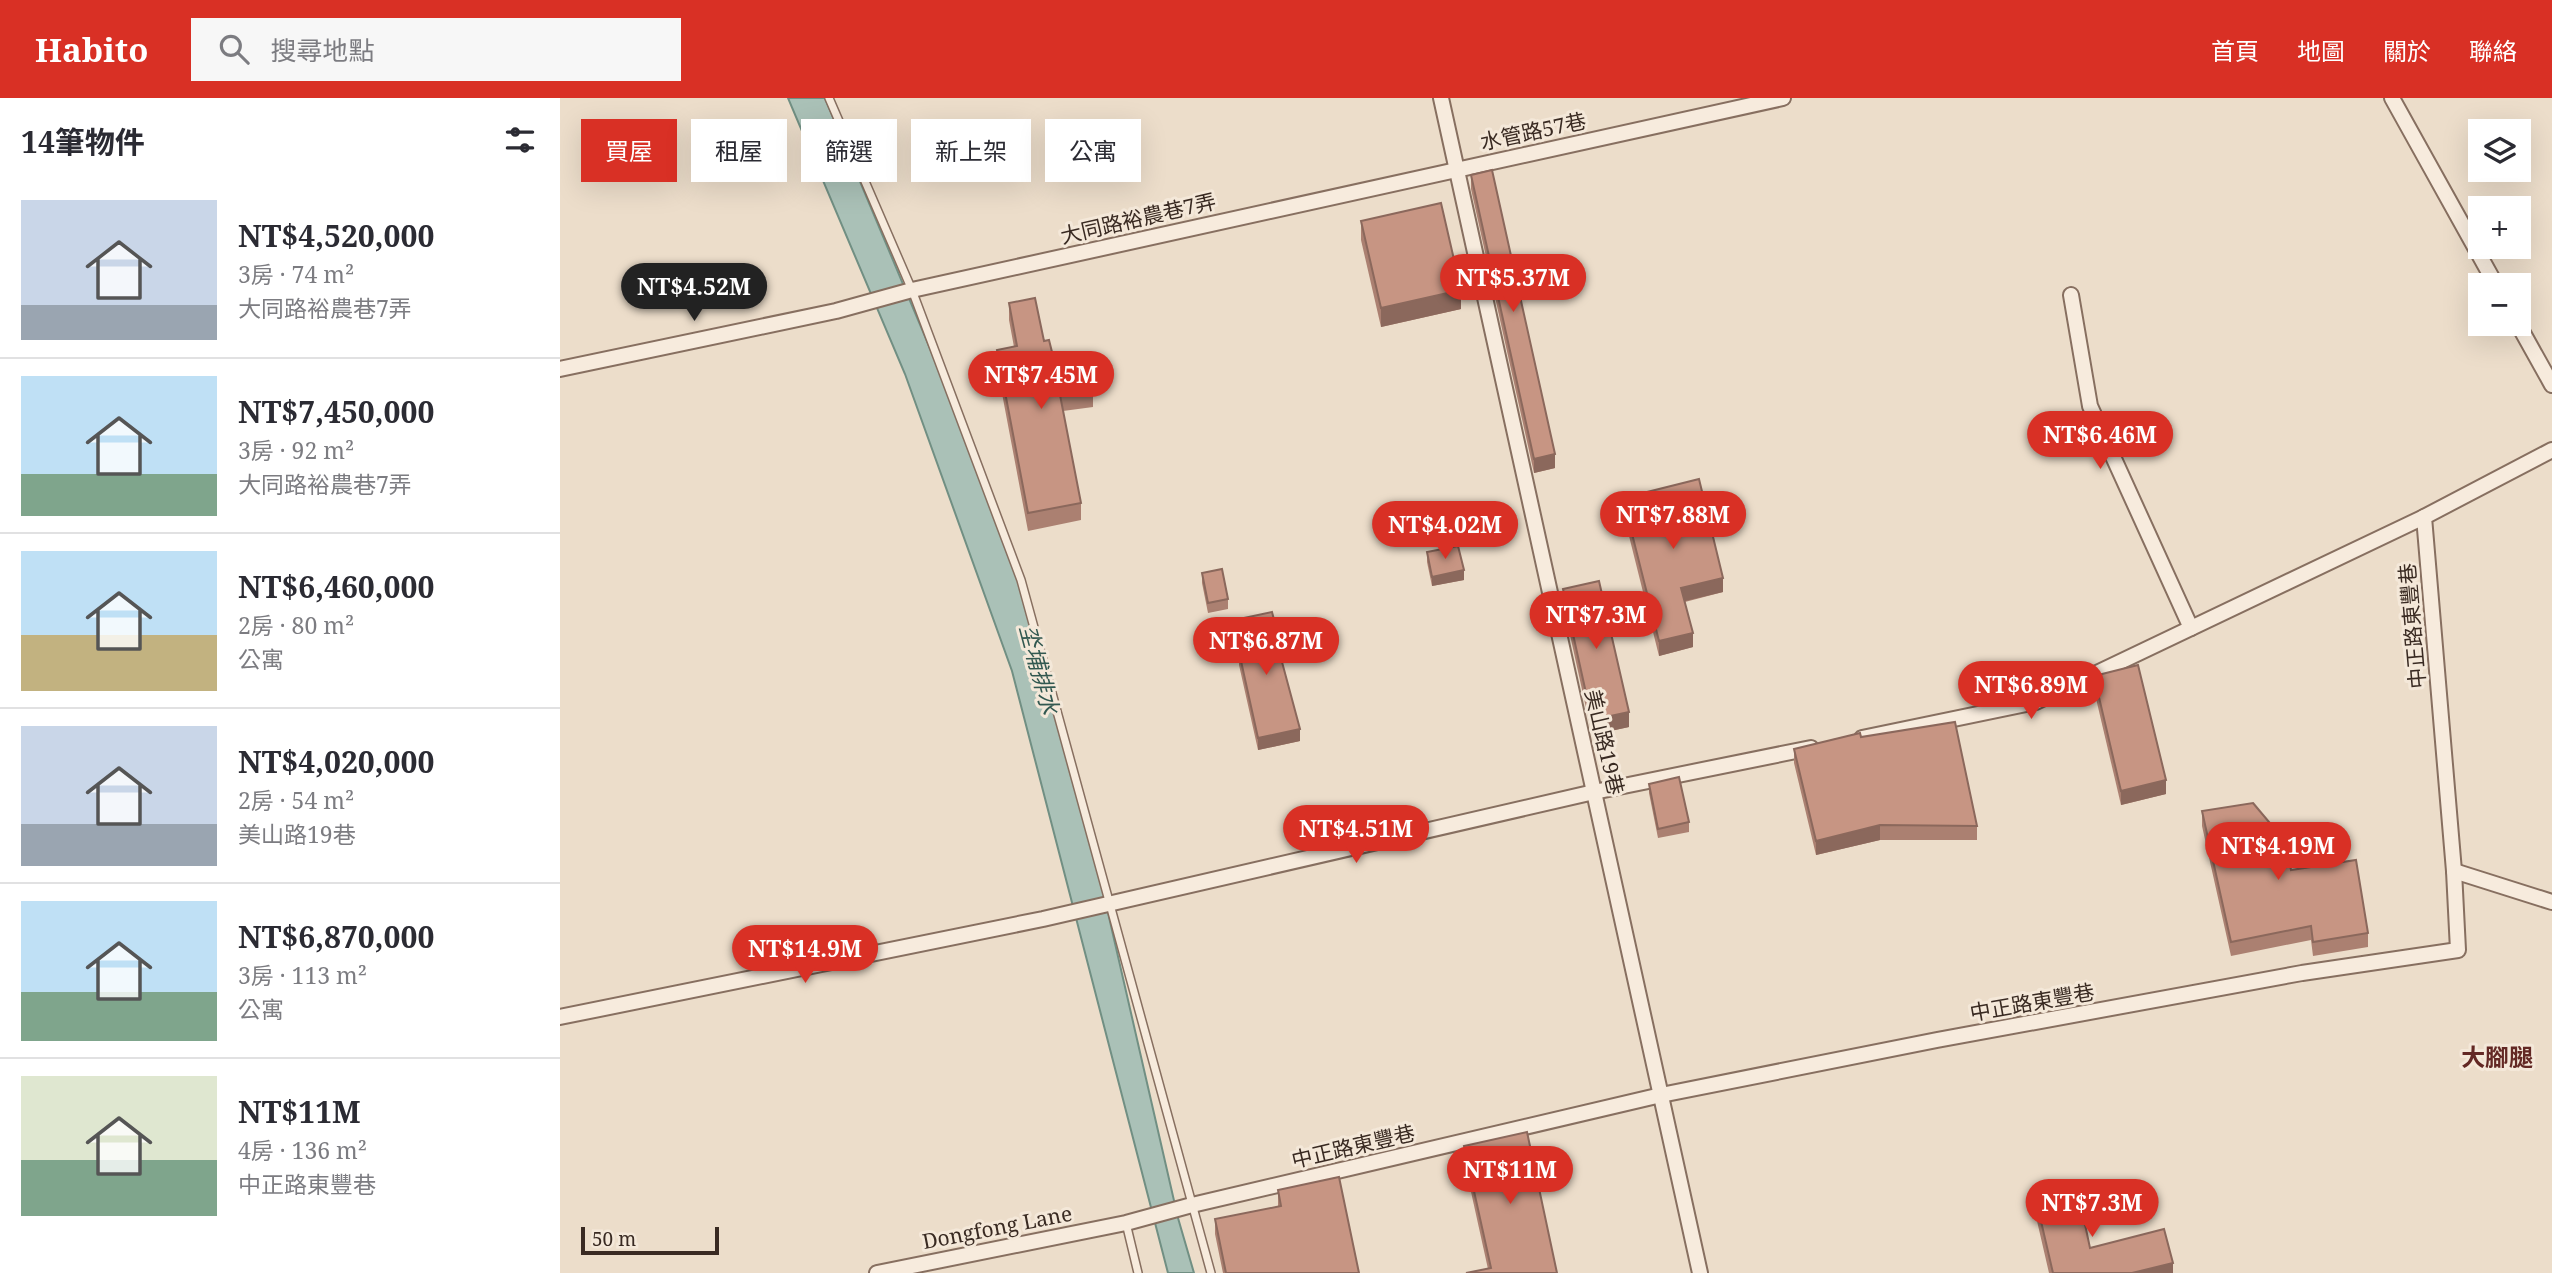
<!DOCTYPE html>
<html lang="zh-TW">
<meta charset="utf-8">
<style>
:root{--surface:#fff;--page:#f7f7f7;--text:#2b2b33;--muted:#7c7c81;--line:#e1e1e2;--accent:#d93025}
body{margin:0;font-family:"Noto Serif","Noto Sans TC",serif;background:var(--page);color:var(--text);height:100vh;display:flex;flex-direction:column;font-size:26px;white-space:nowrap}
*{box-sizing:border-box;margin:0}
p{font-size:23px;color:var(--muted)}
.icon{flex:none;width:38px;height:38px;fill:none;stroke:currentColor;stroke-width:2;stroke-linecap:round;stroke-linejoin:round}
.map{position:relative;flex:1;overflow:hidden}
.sheet{display:flex;flex-direction:column;background:var(--surface);width:560px}
.sheet>*{flex:none}
.banner{position:absolute;left:21px;top:21px;width:665px;height:63px;display:flex;gap:14px}
.buttons{position:absolute;left:1908px;top:21px;display:grid;gap:14px}
.buttons a{display:grid;place-items:center;width:63px;height:63px;border-radius:0px;background:var(--surface);box-shadow:0 7px 28px #0002;font-size:35px}
.scale{position:absolute;left:21px;bottom:18px;width:138px;box-sizing:border-box;padding-left:7px;border:4px solid #392a22;border-top:0;font-size:19px;line-height:24px;white-space:nowrap;color:#392a22;-webkit-text-stroke:5px #f4e8d9;paint-order:stroke}
.price{position:absolute;translate:-50% -60px;padding:0 16px;border-radius:24px;background:var(--accent);color:#fff;font-size:23px;line-height:46px;filter:drop-shadow(0 2px 4px #0008)}
.price::after{content:'';position:absolute;left:50%;top:42px;width:21px;height:16px;margin-left:-10px;background:inherit;clip-path:polygon(0 0,100% 0,50% 100%)}
.price.current{background:#222;color:#fff}
ul{padding:0;list-style:none}
li{display:flex;align-items:center;gap:21px;height:175px;padding:0 21px}
li+li{border-top:2px solid var(--line)}
li span{display:grid;place-items:center;flex:none;width:196px;height:140px;border-radius:0px;color:#555}
li>.icon{margin-inline-start:auto}
span .icon{width:84px;height:84px;fill:#fffc;stroke-width:1}
li b{font-size:30px}
h2{display:flex;justify-content:space-between;align-items:center;height:84px;padding:0 21px;font-size:30px}
.pill{padding:0 24px;border-radius:0px;background:var(--surface);box-shadow:0 7px 28px #0002;font-size:24px;line-height:63px}
.pill.current{background:var(--accent);color:#fff}
header{display:flex;align-items:center;gap:42px;box-sizing:border-box;height:98px;padding:0 35px;background:var(--accent);color:#fff}
header strong{font-size:33px}
nav{display:flex;gap:38px;margin-inline-start:auto;font-size:24px}
.search{width:490px;height:63px;background:var(--page);display:flex;align-items:center;gap:18px;box-sizing:border-box;padding:0 24px;border-radius:0px;color:var(--muted);font-size:26px}
main{display:flex;flex:1;min-height:0}
.map>svg:first-child{display:block}
.water{fill:#aac1b7;stroke:#718f83;stroke-width:2}
.lines{fill:none;stroke-linecap:round;stroke-linejoin:round}
.service-casing{stroke:#876f60;stroke-width:10}
.minor-casing{stroke:#876f60;stroke-width:18}
.service{stroke:#f7ebdd;stroke-width:7}
.minor{stroke:#f7ebdd;stroke-width:14}
.wall{fill:#ab8071}
.shaded-wall{fill:#8b685c}
.building{fill:#c79583;stroke:#8b685c;stroke-width:2}
.labels{text-anchor:middle;dominant-baseline:central;stroke-width:6;stroke-linejoin:round;paint-order:stroke}
.street-label{font-size:21px;fill:#392a22;stroke:#f4e8d9}
.water-label{font-size:23px;font-style:italic;fill:#325850;stroke:#f4e8d9}
.quarter-label{font-size:24px;font-weight:bold;fill:#632824;stroke:#f4e8d9}
</style>
<header>
<strong>Habito</strong>
<div class="search"><svg class="icon" aria-label="search" viewBox="0 0 24 24"><circle cx="10" cy="10" r="6"/><path d="M15 15l6 6"/></svg>搜尋地點</div>
<nav><a>首頁</a><a>地圖</a><a>關於</a><a>聯絡</a></nav>
</header>
<main>
<section class="sheet">
<h2>14筆物件<svg class="icon" aria-label="filters" viewBox="0 0 24 24"><path d="M4 7h16M4 17h16"/><circle cx="9" cy="7" r="2"/><circle cx="15" cy="17" r="2"/></svg></h2>
<ul>
<li><span style="background:linear-gradient(#c9d6e8 75%,#9aa5b1 0)"><svg class="icon" aria-label="home" viewBox="0 0 24 24"><path d="M3 11l9-7 9 7M6 9v11h12V9"/></svg></span><div><b>NT$4,520,000</b><p>3房 · 74 m²</p><p>大同路裕農巷7弄</p></div></li>
<li><span style="background:linear-gradient(#bfe0f5 70%,#7fa58c 0)"><svg class="icon" aria-label="home" viewBox="0 0 24 24"><path d="M3 11l9-7 9 7M6 9v11h12V9"/></svg></span><div><b>NT$7,450,000</b><p>3房 · 92 m²</p><p>大同路裕農巷7弄</p></div></li>
<li><span style="background:linear-gradient(#bfe0f5 60%,#c2b280 0)"><svg class="icon" aria-label="home" viewBox="0 0 24 24"><path d="M3 11l9-7 9 7M6 9v11h12V9"/></svg></span><div><b>NT$6,460,000</b><p>2房 · 80 m²</p><p>公寓</p></div></li>
<li><span style="background:linear-gradient(#c9d6e8 70%,#9aa5b1 0)"><svg class="icon" aria-label="home" viewBox="0 0 24 24"><path d="M3 11l9-7 9 7M6 9v11h12V9"/></svg></span><div><b>NT$4,020,000</b><p>2房 · 54 m²</p><p>美山路19巷</p></div></li>
<li><span style="background:linear-gradient(#bfe0f5 65%,#7fa58c 0)"><svg class="icon" aria-label="home" viewBox="0 0 24 24"><path d="M3 11l9-7 9 7M6 9v11h12V9"/></svg></span><div><b>NT$6,870,000</b><p>3房 · 113 m²</p><p>公寓</p></div></li>
<li><span style="background:linear-gradient(#dfe7d0 60%,#7fa58c 0)"><svg class="icon" aria-label="home" viewBox="0 0 24 24"><path d="M3 11l9-7 9 7M6 9v11h12V9"/></svg></span><div><b>NT$11M</b><p>4房 · 136 m²</p><p>中正路東豐巷</p></div></li>
</ul>
</section>
<div class="map">
<svg width="1992" height="1175" viewBox="0 0 1992 1175">
<rect width="100%" height="100%" fill="#ecddca"/>
<path class="water" d="M228 0H265L439 415 532 745 618 1120 634 1175H608L452 573 345 276Z"/>
<g class="lines">
<defs>
<g id="service">
<path d="M269 0 352 192 461 482 651 1175"/>
<path d="M566 1125 578 1175"/>
</g>
<g id="minor">
<path d="M881 0 1140 1175"/>
<path d="M1832 0 1936 187"/>
<path d="M1511 197 1530 308 1631 530"/>
<path d="M1958 226 1992 287"/>
<path d="M0 271 276 213 352 192 1223 0"/>
<path d="M1302 640 1476 604 1864 419"/>
<path d="M1894 773 1992 804"/>
<path d="M0 919 483 821 1034 694 1251 650"/>
<path d="M317 1175 566 1125 632 1107 1101 997 1377 942 1742 875 1898 852 1894 773 1864 419 1992 352"/>
</g>
</defs>
<use href="#service" class="service-casing"/>
<use href="#minor" class="minor-casing"/>
<use href="#service" class="service"/>
<use href="#minor" class="minor"/>
</g>
<g class="wall">
<path d="M911 77 995 370 974 375 911 91Z"/>
<path d="M801 123 901 211 821 229 801 142Z"/>
<path d="M449 205 484 243 493 258 511 272 533 291V309L503 313 521 405V422L468 433 437 269V252L454 249 449 222Z"/>
<path d="M1063 400 1163 494 1125 504 1133 549 1099 558 1063 414Z"/>
<path d="M867 454 904 482 872 488 867 464Z"/>
<path d="M642 475 668 501V511L648 515 642 485Z"/>
<path d="M1003 491 1069 629 1032 637 1003 505Z"/>
<path d="M679 521 718 537V546L740 643 698 652 679 567V554L683 553 679 533Z"/>
<path d="M1534 578 1606 696 1561 707 1534 592Z"/>
<path d="M1301 639 1417 728V742H1320L1256 757 1234 665V651Z"/>
<path d="M1089 686 1129 724V734L1098 740 1089 695Z"/>
<path d="M1642 713 1731 772 1808 835V849L1753 858 1751 842 1671 858 1642 728Z"/>
<path d="M904 1048 997 1175 928 1171 904 1062Z"/>
<path d="M718 1092 799 1175H663L655 1136V1121L718 1109Z"/>
<path d="M1474 1093 1530 1150 1613 1175H1489L1474 1110Z"/>
</g>
<g class="shaded-wall">
<path d="M901 192V211L821 229V210Z"/>
<path d="M995 356V370L974 375V361Z"/>
<path d="M904 472V482L872 488V479Z"/>
<path d="M1163 480V494L1121 504V490Z"/>
<path d="M1133 535V549L1099 558V543Z"/>
<path d="M1069 614V629L1032 637V622Z"/>
<path d="M740 631V643L698 652V640Z"/>
<path d="M1606 682V696L1561 707V693Z"/>
<path d="M1320 727V742L1256 757V743Z"/>
<path d="M1613 1165V1175H1572Z"/>
</g>
<g class="building">
<path d="M932 72 995 356 974 361 911 77Z"/>
<path d="M881 105 901 192 821 210 801 123Z"/>
<path d="M475 200 484 243 489 242 493 258 508 255 511 272 529 269 533 291 500 297 521 405 468 415 437 252 457 248 449 205Z"/>
<path d="M1139 381 1163 480 1121 490 1133 535 1099 543 1063 400Z"/>
<path d="M898 448 904 472 872 479 867 454Z"/>
<path d="M662 471 668 501 648 505 642 475Z"/>
<path d="M1039 483 1069 614 1032 622 1003 491Z"/>
<path d="M712 514 718 537 715 538 740 631 698 640 679 554 686 553 679 521Z"/>
<path d="M1578 567 1606 682 1561 693 1534 578Z"/>
<path d="M1395 624 1417 728 1320 727 1256 743 1234 651 1300 635 1301 639Z"/>
<path d="M1119 679 1129 724 1098 731 1089 686Z"/>
<path d="M1693 705 1725 743 1731 772 1796 762 1808 835 1753 844 1751 828 1671 844 1642 713Z"/>
<path d="M967 1034 997 1175H906L931 1170 904 1048Z"/>
<path d="M779 1079 799 1175H666L655 1121 721 1108 718 1092Z"/>
<path d="M1516 1084 1530 1150 1604 1131 1613 1165 1572 1175H1493L1474 1093Z"/>
</g>
<g class="labels">
<g class="street-label">
<text transform="translate(973 33) rotate(-12)">水管路57巷</text>
<text transform="translate(578 120) rotate(-13)">大同路裕農巷7弄</text>
<text transform="translate(1852 528) rotate(-95)">中正路東豐巷</text>
<text transform="translate(1045 644) rotate(77)">美山路19巷</text>
<text transform="translate(1472 904) rotate(-10)">中正路東豐巷</text>
<text transform="translate(793 1048) rotate(-13)">中正路東豐巷</text>
<text transform="translate(437 1129) rotate(-11)">Dongfong Lane</text>
</g>
<g class="water-label">
<text transform="translate(480 571) rotate(75)">坔埔排水</text>
</g>
<g class="quarter-label">
<text x="1937" y="958">大腳腿</text>
</g>
</g>
</svg>
<div class="buttons">
<a><svg class="icon" aria-label="layers" viewBox="0 0 24 24"><path d="M12 4l9 5-9 5-9-5zM3 14l9 5 9-5"/></svg></a>
<a>+</a>
<a>−</a>
</div>
<div class="scale">50 m</div>
<b class="price" style="left:953px;top:216px">NT$5.37M</b>
<b class="price current" style="left:134px;top:225px">NT$4.52M</b>
<b class="price" style="left:481px;top:313px">NT$7.45M</b>
<b class="price" style="left:1540px;top:373px">NT$6.46M</b>
<b class="price" style="left:1113px;top:453px">NT$7.88M</b>
<b class="price" style="left:885px;top:463px">NT$4.02M</b>
<b class="price" style="left:1036px;top:553px">NT$7.3M</b>
<b class="price" style="left:706px;top:579px">NT$6.87M</b>
<b class="price" style="left:1471px;top:623px">NT$6.89M</b>
<b class="price" style="left:796px;top:767px">NT$4.51M</b>
<b class="price" style="left:1718px;top:784px">NT$4.19M</b>
<b class="price" style="left:245px;top:887px">NT$14.9M</b>
<b class="price" style="left:950px;top:1108px">NT$11M</b>
<b class="price" style="left:1532px;top:1141px">NT$7.3M</b>
<div class="banner">
<a class="pill current">買屋</a>
<a class="pill">租屋</a>
<a class="pill">篩選</a>
<a class="pill">新上架</a>
<a class="pill">公寓</a>
</div>
</div>
</main>
